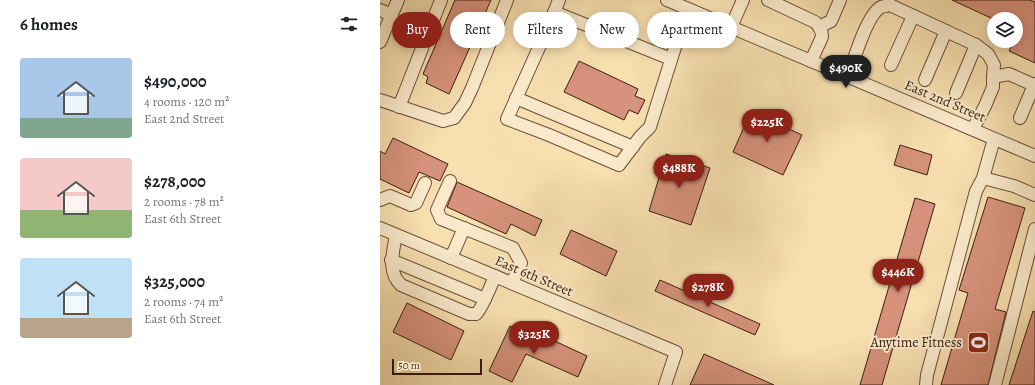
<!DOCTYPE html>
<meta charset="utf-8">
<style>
:root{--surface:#fff;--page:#f2f2f2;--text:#202124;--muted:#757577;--accent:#8f2418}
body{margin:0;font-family:Alegreya,serif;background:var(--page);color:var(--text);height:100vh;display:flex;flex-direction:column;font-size:15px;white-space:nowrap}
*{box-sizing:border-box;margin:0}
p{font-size:13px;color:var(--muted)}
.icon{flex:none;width:22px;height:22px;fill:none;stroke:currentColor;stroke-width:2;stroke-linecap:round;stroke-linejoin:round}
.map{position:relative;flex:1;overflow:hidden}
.sheet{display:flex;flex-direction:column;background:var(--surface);width:380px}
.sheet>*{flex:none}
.hud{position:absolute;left:12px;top:12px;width:380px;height:36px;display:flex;gap:8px}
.tools{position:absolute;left:607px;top:12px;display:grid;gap:8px}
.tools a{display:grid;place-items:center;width:36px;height:36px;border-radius:50%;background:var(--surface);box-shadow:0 2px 10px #0003;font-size:20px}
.scale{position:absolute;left:12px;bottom:10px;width:90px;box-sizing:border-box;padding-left:4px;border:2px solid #3b1e10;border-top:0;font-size:11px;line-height:14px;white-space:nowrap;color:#3b1e10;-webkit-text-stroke:3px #faeacb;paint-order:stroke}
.price{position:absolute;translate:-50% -34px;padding:0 9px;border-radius:14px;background:var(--accent);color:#fff;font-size:13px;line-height:26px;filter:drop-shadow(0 1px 2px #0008)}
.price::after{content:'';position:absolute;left:50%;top:24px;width:12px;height:9px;margin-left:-6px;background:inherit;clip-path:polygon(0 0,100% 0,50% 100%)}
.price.on{background:#222;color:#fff}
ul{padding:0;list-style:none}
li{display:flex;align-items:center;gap:12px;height:100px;padding:0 20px}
li span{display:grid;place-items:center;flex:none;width:112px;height:80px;border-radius:4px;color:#555}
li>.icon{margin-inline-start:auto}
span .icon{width:48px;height:48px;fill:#fffc;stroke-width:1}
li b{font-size:17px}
h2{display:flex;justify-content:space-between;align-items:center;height:48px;padding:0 20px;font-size:17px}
.chip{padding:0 14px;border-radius:18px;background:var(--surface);box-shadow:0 2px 10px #0003;font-size:14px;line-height:36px}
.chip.on{background:var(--accent);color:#fff}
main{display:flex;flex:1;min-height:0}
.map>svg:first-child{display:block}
.building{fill:#d6927c;stroke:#3b1e10}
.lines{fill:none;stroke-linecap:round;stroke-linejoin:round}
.minor-casing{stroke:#6a4e38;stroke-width:14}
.minor{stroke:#faeacb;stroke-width:12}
.labels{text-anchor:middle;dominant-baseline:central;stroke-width:4;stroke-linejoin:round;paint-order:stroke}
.street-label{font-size:14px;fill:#3b1e10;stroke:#faeacb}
.poi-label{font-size:14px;fill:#3b1e10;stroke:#faeacb;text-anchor:end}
</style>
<main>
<section class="sheet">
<h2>6 homes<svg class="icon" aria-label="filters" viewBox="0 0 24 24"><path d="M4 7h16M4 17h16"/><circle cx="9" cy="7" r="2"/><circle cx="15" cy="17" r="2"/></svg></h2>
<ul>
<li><span style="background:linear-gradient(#a9c7e8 75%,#7fa58c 0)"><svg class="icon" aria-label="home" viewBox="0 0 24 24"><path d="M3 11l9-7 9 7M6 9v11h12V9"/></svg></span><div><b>$490,000</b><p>4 rooms · 120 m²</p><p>East 2nd Street</p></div></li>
<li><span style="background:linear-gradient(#f6c9c9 65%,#8fb573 0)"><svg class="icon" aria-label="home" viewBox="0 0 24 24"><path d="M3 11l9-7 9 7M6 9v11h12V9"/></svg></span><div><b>$278,000</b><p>2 rooms · 78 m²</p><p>East 6th Street</p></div></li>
<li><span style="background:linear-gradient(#bfe0f5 75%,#b9a48a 0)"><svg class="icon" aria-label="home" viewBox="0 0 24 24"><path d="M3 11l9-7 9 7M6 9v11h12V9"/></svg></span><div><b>$325,000</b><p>2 rooms · 74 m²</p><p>East 6th Street</p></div></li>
</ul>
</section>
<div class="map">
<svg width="655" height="385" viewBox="0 0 655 385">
<rect width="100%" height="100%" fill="#f7dfaf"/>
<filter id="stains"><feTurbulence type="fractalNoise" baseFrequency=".005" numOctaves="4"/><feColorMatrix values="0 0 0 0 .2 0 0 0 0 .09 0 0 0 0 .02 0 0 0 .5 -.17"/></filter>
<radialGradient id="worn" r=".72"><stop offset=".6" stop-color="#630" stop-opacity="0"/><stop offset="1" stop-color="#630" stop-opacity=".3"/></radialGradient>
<g class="building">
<path d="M75 0H111L69 94 46 83 48 77 43 74Z"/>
<path d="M572 0H650L655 2V63L629 51 634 41H636V19H613Z"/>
<path d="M199 61 258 89 255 96 265 100 258 114 249 110 244 120 184 92Z"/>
<path d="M371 111 422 135 403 175 353 152Z"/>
<path d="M13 138 68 164 60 181 39 172 29 193 0 179V151L5 154Z"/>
<path d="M520 145 552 155 547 175 514 165Z"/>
<path d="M286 154 307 160 330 168 311 225 269 211Z"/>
<path d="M77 182 162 220 155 236 131 224 126 234 67 207Z"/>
<path d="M608 197 645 208 615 309 626 312 608 385H561L588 293 579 290Z"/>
<path d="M535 198 555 204 502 385H480Z"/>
<path d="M191 230 237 251 226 276 180 254Z"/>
<path d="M280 280 380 324 375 335 275 291Z"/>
<path d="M27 303 84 331 71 360 13 332Z"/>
<path d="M653 311 655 312V385H629Z"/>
<path d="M130 326 164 342 166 337 207 356 198 377 146 354 132 382 109 371Z"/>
<path d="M324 354 394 385H310Z"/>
</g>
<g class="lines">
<defs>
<g id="minor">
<path d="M179 0 169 25 127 119 169 135 239 165 260 137 270 127 307 9"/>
<path d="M287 0 655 156"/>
<path d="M388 0 435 22C440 26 442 30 442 37L431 61"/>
<path d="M0 10 12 15"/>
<path d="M174 12 291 59"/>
<path d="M351 27 363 0"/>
<path d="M439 27 451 21 460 0"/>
<path d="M0 42 18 0"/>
<path d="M511 65 533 16"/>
<path d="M468 77C473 62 487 14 501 7 503 6 507 6 510 5L596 45 608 54 614 65 613 77V87L605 106 593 129"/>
<path d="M613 77 629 74 654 85 655 84"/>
<path d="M545 80 566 31"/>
<path d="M576 93 596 45"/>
<path d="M136 98 253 147"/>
<path d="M0 100 63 121 74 118 85 103 92 88 127 0"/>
<path d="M19 107 61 0"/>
<path d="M640 118 654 85"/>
<path d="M603 178 634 186 655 195"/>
<path d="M70 181 57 210 61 219 133 248 141 263 132 283"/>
<path d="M0 200 10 196 31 205 36 203 45 183"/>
<path d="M0 228 296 352 285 385"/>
<path d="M16 235C13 252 7 272 21 285L89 314C91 314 94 314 96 314 101 311 112 283 115 276"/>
<path d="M71 258 84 228"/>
<path d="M11 260 105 299"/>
<path d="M546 385 547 375 596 191 603 178 614 139"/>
<path d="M615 385 655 229"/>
</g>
</defs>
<use href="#minor" class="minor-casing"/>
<use href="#minor" class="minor"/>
</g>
<defs>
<symbol id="stadium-square" viewBox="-11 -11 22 22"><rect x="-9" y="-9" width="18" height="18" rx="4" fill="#8f2418" stroke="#faeacb"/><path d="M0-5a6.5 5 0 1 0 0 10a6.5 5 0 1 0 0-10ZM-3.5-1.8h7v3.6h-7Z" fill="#fff"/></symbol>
</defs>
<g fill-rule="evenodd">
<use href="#stadium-square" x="586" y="330" width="25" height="25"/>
</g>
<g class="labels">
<g class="street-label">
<text transform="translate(565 101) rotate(23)">East 2nd Street</text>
<text transform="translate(154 276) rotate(23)">East 6th Street</text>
</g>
<g class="poi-label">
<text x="582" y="342">Anytime Fitness</text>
</g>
</g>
<rect width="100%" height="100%" filter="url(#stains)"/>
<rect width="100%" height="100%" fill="url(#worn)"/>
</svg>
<div class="tools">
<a><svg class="icon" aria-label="layers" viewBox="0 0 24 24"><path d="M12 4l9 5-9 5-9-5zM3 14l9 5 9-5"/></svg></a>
</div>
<div class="scale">50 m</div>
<b class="price on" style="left:466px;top:89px">$490K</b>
<b class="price" style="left:387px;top:143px">$225K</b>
<b class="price" style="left:299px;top:189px">$488K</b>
<b class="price" style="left:518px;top:293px">$446K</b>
<b class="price" style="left:328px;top:308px">$278K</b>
<b class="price" style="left:154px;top:355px">$325K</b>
<div class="hud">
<a class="chip on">Buy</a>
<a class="chip">Rent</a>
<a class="chip">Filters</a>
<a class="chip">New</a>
<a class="chip">Apartment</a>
</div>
</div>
</main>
